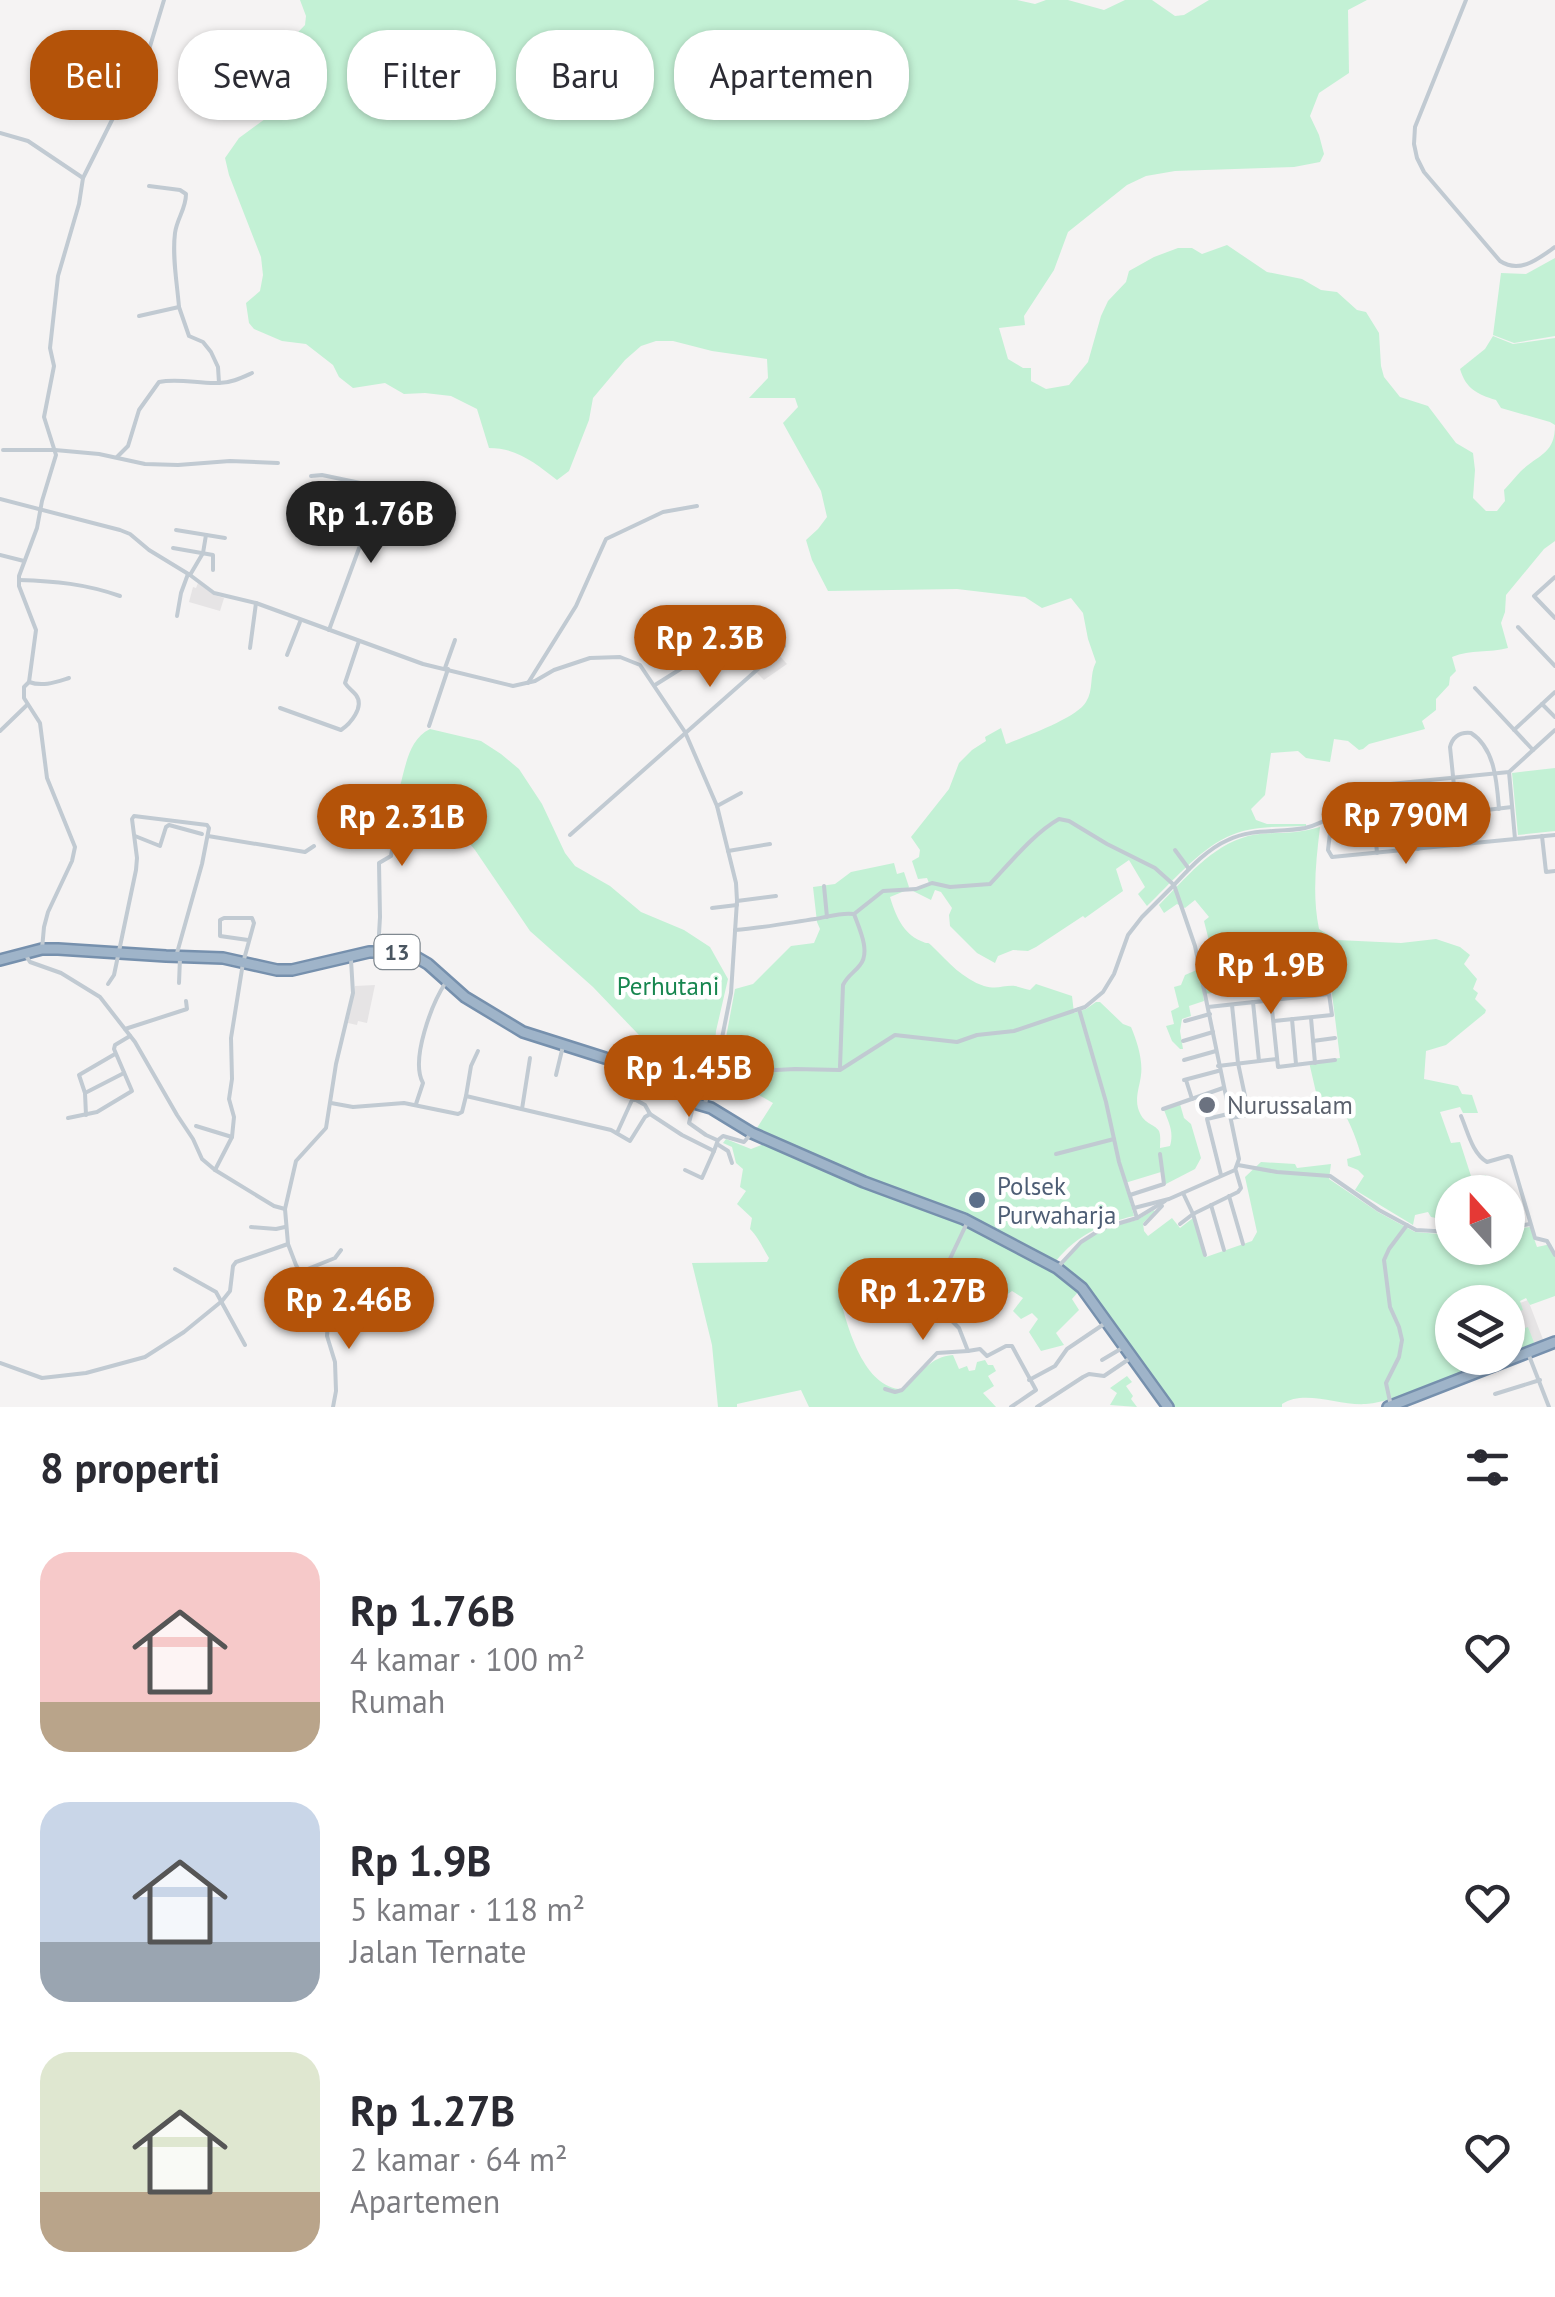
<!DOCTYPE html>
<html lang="id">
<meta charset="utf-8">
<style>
:root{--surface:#fff;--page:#f2f2f3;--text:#2b2b33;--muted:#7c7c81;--accent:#b45309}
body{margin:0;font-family:"PT Sans",sans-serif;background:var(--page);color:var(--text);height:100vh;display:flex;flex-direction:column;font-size:38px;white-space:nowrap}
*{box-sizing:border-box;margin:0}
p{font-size:32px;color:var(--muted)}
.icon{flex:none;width:55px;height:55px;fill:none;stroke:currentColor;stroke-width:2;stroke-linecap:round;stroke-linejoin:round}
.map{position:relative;height:1407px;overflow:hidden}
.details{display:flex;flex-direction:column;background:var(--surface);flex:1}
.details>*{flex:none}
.hud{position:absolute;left:30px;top:30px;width:1000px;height:90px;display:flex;gap:20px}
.needle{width:65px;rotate:339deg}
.fabs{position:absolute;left:1435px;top:1175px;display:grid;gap:20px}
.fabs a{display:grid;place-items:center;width:90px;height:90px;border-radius:50%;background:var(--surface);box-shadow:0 2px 8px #0004;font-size:50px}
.price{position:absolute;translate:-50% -85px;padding:0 22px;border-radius:35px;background:var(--accent);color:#fff;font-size:32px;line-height:65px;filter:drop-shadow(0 2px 5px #0008)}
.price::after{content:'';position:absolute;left:50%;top:60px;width:30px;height:22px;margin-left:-15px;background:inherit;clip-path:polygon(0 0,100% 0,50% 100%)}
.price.selected{background:#222;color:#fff}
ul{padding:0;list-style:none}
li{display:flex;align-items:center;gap:30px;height:250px;padding:0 40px}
li span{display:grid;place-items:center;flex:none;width:280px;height:200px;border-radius:30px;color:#555}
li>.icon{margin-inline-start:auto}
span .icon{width:120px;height:120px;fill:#fffc;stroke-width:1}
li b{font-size:42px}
h2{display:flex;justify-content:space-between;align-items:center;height:120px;padding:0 40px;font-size:42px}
.tag{padding:0 35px;border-radius:40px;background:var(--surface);box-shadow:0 2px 8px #0004;font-size:35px;line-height:90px}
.tag.selected{background:var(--accent);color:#fff}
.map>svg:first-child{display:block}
.education{fill:#e6e4e5}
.green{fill:#c3f1d5}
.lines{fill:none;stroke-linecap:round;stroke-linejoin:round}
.trunk-casing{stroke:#7690ad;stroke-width:14}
.minor{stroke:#c1cad2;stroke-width:4}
.trunk{stroke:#9fb4c9;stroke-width:9}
.worship-dot{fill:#6b7280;stroke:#fff;stroke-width:4}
.service-dot{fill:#5c6f8a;stroke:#fff;stroke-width:4}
.labels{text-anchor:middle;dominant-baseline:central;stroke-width:9;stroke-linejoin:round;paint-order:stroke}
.shield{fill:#fff;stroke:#808990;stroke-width:2.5}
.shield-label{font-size:22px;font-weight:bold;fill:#4a5661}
.park-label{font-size:25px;fill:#17864f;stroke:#fff}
.worship-label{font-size:25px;fill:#5b616d;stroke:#fff;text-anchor:start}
.service-label{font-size:25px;fill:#4e5e75;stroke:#fff;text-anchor:start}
</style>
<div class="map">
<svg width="1555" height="1407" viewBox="0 0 1555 1407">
<rect width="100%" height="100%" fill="#f5f3f3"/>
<g class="education">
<path d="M198 583 214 595 224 598 220 611 189 602 193 587 196 588Z"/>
<path d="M769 644 787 664 764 680 756 672 751 659Z"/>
<path d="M375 985 367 1023 358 1021 357 1025 348 1023 355 986Z"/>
<path d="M1528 1300 1544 1342 1493 1364 1491 1358H1508V1317L1522 1310 1520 1303Z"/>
</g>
<g class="green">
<path d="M300 0H1017L1035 4 1046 0H1068L1104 10 1125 0H1152L1175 16 1184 15 1209 0H1367L1348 10 1349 73 1319 93 1310 116 1319 135 1324 154 1320 162 1294 167 1175 171 1146 176 1127 185 1068 232 1054 270 1024 316 1025 325 999 328 1008 359 1023 368H1031V381L1046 389 1069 385 1088 362 1101 316 1108 301 1126 282 1129 271 1154 257 1178 248H1192L1202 254 1227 245 1267 272 1302 279 1321 290 1337 292 1357 310 1366 312 1379 333 1381 366 1384 377 1400 397 1428 406 1456 443 1473 453 1475 470 1473 498 1486 511H1497L1505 501 1504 490C1510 484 1515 477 1521 471 1539 454 1555 454 1555 425L1550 422 1501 408 1496 400C1477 394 1466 389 1460 369L1485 349 1493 336 1513 344 1555 338V541L1544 549 1506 595 1505 612 1501 623 1508 648C1489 653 1471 649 1452 657L1456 671 1450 677 1449 685 1436 699V710L1422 721 1425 729 1369 744 1363 749 1359 750 1348 741 1334 739 1330 762 1306 758 1298 751 1271 753 1265 795 1251 809 1256 820 1267 824H1306V826C1280 827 1251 825 1227 837 1199 850 1170 884 1147 906L1138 894 1145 887 1129 860 1116 869 1123 891 1085 918 1083 916 1036 947 1028 951 1013 950 998 956 995 963 977 953 950 926 949 915 952 908 941 892 935 890 931 900 911 890 929 883 927 878 918 879 912 861 919 857 920 850 911 837 949 789 959 763 972 750 986 741 985 737 1001 728 1006 744C1024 737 1077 718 1086 702 1094 690 1089 675 1096 662L1088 639 1083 613 1071 598 1042 608 1025 597 957 589 828 591 812 560 806 540 818 529 827 517 821 491 783 423 798 407 795 398H749L768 378 767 359 712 351 673 341H656L641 346 625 360 593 398 589 420 569 471 557 480C535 463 517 448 489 448L477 409 451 396 425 393 404 394 385 383 353 388 339 377 333 365 306 344 282 341 254 329 249 323 246 303 260 291 263 275 261 257 229 175 225 158 239 138 276 111 282 102 284 96 280 82 283 48 305 25 306 16Z"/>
<path d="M1555 258V336L1514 343 1493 335 1501 273 1526 274Z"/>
<path d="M430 729 481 741 501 754 519 769 542 804 565 853 575 866 610 886 641 912 684 930 710 947 728 979 716 1031 713 1067 709 1074 701 1076 698 1083 694 1084 660 1057 593 987 530 931 475 850 440 809 410 797 403 792 400 786C406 765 409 739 430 729Z"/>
<path d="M1555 768V831L1518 835 1512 773Z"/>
<path d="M1320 827C1316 861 1312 895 1319 929L1337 940 1401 943 1436 939 1460 947 1470 955 1464 964 1477 979 1473 989 1478 993 1475 999 1486 1010 1485 1013 1446 1045 1426 1051 1424 1079 1458 1086 1462 1094 1472 1095 1478 1113H1463L1460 1107 1440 1112 1451 1143 1460 1142 1471 1176 1486 1175 1492 1192H1452V1221L1431 1217 1428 1212 1415 1215 1413 1225 1355 1190 1364 1176 1358 1170 1348 1166 1347 1159 1361 1155C1355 1134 1348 1118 1336 1099L1318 1101 1309 1062 1340 1058 1331 986 1326 982 1258 989 1257 965 1246 964 1245 986 1232 987 1231 991 1203 994 1204 1001 1189 1006 1191 1016 1182 1019 1180 1031 1183 1049H1180L1172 1041 1166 1026 1174 1024 1171 1011 1179 1007 1174 987 1181 985 1185 975 1199 969 1195 954 1206 950 1209 941 1204 921 1209 917 1195 900 1185 908 1177 904 1164 913 1159 905C1185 879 1211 846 1248 836 1263 832 1280 834 1296 832 1304 831 1312 829 1320 827Z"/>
<path d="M894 863 897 874 904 872 909 887 907 890 890 897C895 914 903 934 921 941 931 946 925 939 934 948 948 962 963 979 984 986 998 990 1003 985 1015 986 1020 987 1025 989 1030 990L1036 984 1072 996 1074 1013 1086 1009 1096 1002H1100L1123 1024 1131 1027C1137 1041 1143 1060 1141 1075 1140 1085 1135 1097 1138 1108 1143 1125 1154 1123 1159 1131 1161 1136 1160 1142 1160 1148L1170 1146C1174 1132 1169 1123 1164 1110L1180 1104 1184 1118 1191 1124 1201 1158 1195 1169 1166 1184 1161 1172 1125 1183 1134 1216C1103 1223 1077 1235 1056 1261L1018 1240 957 1211 871 1179 757 1128 773 1103 757 1094 759 1069 720 1070 735 989 753 984 791 946 814 943 820 929 817 922 813 887 835 884 851 872Z"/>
<path d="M726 1139 751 1149 764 1144C844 1179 928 1207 1007 1246 1031 1258 1062 1269 1079 1291L1072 1299 1079 1310 1056 1333 1064 1345 1041 1351 1029 1332 1038 1319 1032 1313 1021 1319 1013 1311 1023 1298 1012 1291 1002 1298 998 1295 1001 1290 989 1282 986 1269 976 1266 961 1277 953 1293 945 1297 937 1293 931 1308 923 1316 918 1312 922 1307 920 1299 914 1294 893 1289 872 1276 840 1297C847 1327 865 1392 905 1389 920 1374 931 1356 953 1355L959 1369 967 1366 969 1371 975 1370 977 1362 985 1360 988 1365H993L996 1371 988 1376 994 1386 983 1393 996 1407H809L801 1390 737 1404V1407H718L712 1345 692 1263 767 1262 769 1258C762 1247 759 1238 750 1229L752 1218 737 1204 746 1191 740 1187 743 1169 736 1163 732 1147 723 1143Z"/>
<path d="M1261 1162 1295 1164 1297 1168 1331 1164 1329 1179 1378 1212 1415 1232 1452 1235V1248H1508V1230L1530 1227 1537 1247 1551 1244 1555 1256V1296L1530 1305 1526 1298 1520 1301 1523 1310 1508 1316V1302H1452V1358H1490L1491 1361C1457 1374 1401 1401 1366 1404 1339 1406 1305 1389 1282 1404V1407H1173C1147 1374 1095 1279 1059 1267L1082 1242 1103 1229 1137 1220 1154 1210 1155 1212 1143 1223 1144 1231 1148 1236 1172 1218 1180 1228 1193 1218 1206 1257 1252 1241 1257 1232 1245 1177Z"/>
<path d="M1528 1327 1535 1345 1508 1355V1334Z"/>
<path d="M1127 1376 1132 1382 1126 1386 1133 1396 1131 1399 1137 1407 1110 1405 1117 1393 1110 1388Z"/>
</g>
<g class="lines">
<defs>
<g id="trunk">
<path d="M0 960 42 949H58L166 956 223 958 277 970H292L369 952H395L416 957 428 964 465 997 523 1032 605 1058 635 1069 672 1087 694 1103 711 1108 752 1133 864 1182 964 1219 1057 1268 1082 1288 1168 1407"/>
<path d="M1388 1407 1555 1342"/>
</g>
</defs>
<use href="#trunk" class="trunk-casing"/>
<g class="minor">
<path d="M1466 0 1415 127 1414 144 1417 158 1424 172 1500 261C1520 274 1538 259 1555 247"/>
<path d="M0 133 28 141 83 178"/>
<path d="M149 186 180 190 186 194C186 209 177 218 175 233 172 257 177 282 179 307"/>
<path d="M139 316 179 307 189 336 203 342 211 352 218 367 219 383"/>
<path d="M3 450H55L99 454 145 464 178 465 230 461 278 463"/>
<path d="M117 457 128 446 139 410 159 382C179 378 199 384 219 383 231 383 241 378 252 373"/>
<path d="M311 476 322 475 413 494"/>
<path d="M0 499 120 530 130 534 149 550 190 575 214 593 256 603 423 664 513 686 535 681 554 670 590 658 620 657 640 665 685 732 717 806 736 883 737 901 731 993 715 1073 705 1103"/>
<path d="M176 530 225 538"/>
<path d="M173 548 213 555V570"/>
<path d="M0 555 24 561"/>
<path d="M190 575 203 553 206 535"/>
<path d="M1555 577 1534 596 1555 618"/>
<path d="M19 580C55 581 86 584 120 596"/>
<path d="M177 616 181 593 188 574"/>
<path d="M732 619 739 630"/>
<path d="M1518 627 1555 666"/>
<path d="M329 630 365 532 384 489"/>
<path d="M250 648 256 603"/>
<path d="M287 655 300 622"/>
<path d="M445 668 455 640"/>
<path d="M29 682C43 687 56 682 69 678"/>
<path d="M528 683 576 606 606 539 663 512 697 506"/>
<path d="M1475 688 1533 750"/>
<path d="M1542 704 1555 717"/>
<path d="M280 708 341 730C350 724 365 707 356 695 353 691 348 688 345 683L359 641"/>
<path d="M429 726 448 669"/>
<path d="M1514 730 1555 692"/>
<path d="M0 731 27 705"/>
<path d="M1412 784 1418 849"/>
<path d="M717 806 741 793"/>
<path d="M1374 819 1331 825 1328 850 1332 857 1515 839 1509 772"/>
<path d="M1375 823 1512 807"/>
<path d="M570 835 784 646C778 636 769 621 757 621L655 685"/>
<path d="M135 836 160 846 166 827 169 825 202 834"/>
<path d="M208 836 305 852 314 846"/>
<path d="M1542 836 1546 872 1555 871"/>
<path d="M1515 839 1555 835"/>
<path d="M355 843 393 842"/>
<path d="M1460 844 1450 747C1453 736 1461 732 1471 733 1495 748 1497 783 1499 809"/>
<path d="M1175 850 1189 869"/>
<path d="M728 851 770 844"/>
<path d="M1377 853 1371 786 1509 772 1555 730"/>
<path d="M824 886 827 917"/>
<path d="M737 901 776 896"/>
<path d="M712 908 737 905"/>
<path d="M735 930C762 928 788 923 815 919 828 917 841 912 854 914 859 928 871 952 860 965 854 973 848 975 843 985L840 1067"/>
<path d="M42 949 44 927 48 912 72 861 75 847 47 778 40 723 24 698V687L29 682 36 630 19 586V576L37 528 42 501 56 455 44 417 54 366 50 348 58 276 79 204 83 178 124 96 145 63 164 0"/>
<path d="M378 951 380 917 379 863 391 856C395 836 397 816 382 800"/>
<path d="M25 954 30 962 61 973 100 997 135 1042 177 1115 193 1139 202 1159 215 1170 274 1206 285 1209"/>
<path d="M179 983 180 958"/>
<path d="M108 984 114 975 136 870 137 858 132 819 134 816 207 825 209 828 202 864 177 953"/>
<path d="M1271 1000 1278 1067 1335 1060"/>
<path d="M1253 1002 1259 1061"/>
<path d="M1208 1007 1329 994 1332 1015 1274 1021"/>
<path d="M1079 1009 1106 1102 1119 1162 1137 1218"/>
<path d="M1311 1018 1315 1063"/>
<path d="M1292 1019 1296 1064"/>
<path d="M1185 1021 1210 1014"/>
<path d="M125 1029 187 1009 186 1001"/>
<path d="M1183 1041 1213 1032"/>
<path d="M1313 1041 1335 1038"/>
<path d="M1184 1060 1216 1051"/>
<path d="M1218 1066 1277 1059"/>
<path d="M715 1073 795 1069 840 1070 895 1035 957 1042 977 1035 1014 1031 1085 1007 1103 992 1114 974 1128 935 1142 917 1174 885 1155 868 1107 844 1069 821 1059 819C1034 833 1010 863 990 884L950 887 932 883 916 889 883 891 854 914"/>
<path d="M556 1075 563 1046"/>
<path d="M1184 1080 1218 1071"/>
<path d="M1186 1080 1192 1099"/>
<path d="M85 1093 124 1073"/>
<path d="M466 1096 471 1066 478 1051"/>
<path d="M331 1103 353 1107 404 1103 458 1114 462 1112 466 1096 611 1130 630 1141 645 1117 650 1114 682 1135 714 1151 718 1140 723 1136 744 1142 750 1135"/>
<path d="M694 1103 689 1123 706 1135 717 1140"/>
<path d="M416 1104 423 1083C410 1060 432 1003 446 982"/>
<path d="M522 1109 530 1058"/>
<path d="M1163 1109 1223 1088"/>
<path d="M86 1115 85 1093 79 1075 115 1054"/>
<path d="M1461 1116C1468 1132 1472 1153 1487 1162L1508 1156 1511 1157 1535 1238 1547 1241 1555 1255"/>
<path d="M68 1118 97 1112 132 1091 114 1049 115 1045 130 1036"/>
<path d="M1231 1118 1249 1115 1238 1063 1232 1005"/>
<path d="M196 1126 232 1137"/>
<path d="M617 1133 632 1100H636L645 1105 650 1114"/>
<path d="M717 1144 728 1151 732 1163"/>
<path d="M1056 1154 1114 1139"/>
<path d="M1238 1165 1277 1172 1330 1176 1379 1210 1416 1230 1452 1232"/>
<path d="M215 1170 232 1137 234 1117 229 1099 232 1079 231 1038 243 963 254 923 252 918H224L220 920V936L248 940"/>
<path d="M685 1170 702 1178 714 1151"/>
<path d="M1221 1175 1207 1119 1228 1114"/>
<path d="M1183 1193 1193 1214 1238 1192 1241 1188 1236 1171"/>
<path d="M1130 1195 1164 1184 1160 1154"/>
<path d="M1229 1196 1243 1244"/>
<path d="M1211 1205 1224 1250"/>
<path d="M1134 1208 1169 1199 1235 1170 1239 1159 1195 946 1174 885C1189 869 1207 849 1228 840 1252 828 1279 833 1305 828 1318 825 1329 819 1341 812"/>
<path d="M1145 1224 1162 1206"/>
<path d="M1180 1224 1193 1214 1205 1255"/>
<path d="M251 1227 276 1229 285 1227"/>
<path d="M1508 1228 1530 1224"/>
<path d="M1057 1268 1081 1242 1103 1228 1137 1218 1165 1201"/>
<path d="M175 1269 216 1292 245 1345"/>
<path d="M300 1272 335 1258 341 1250"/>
<path d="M911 1308 922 1319 942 1311 959 1328 968 1351 980 1349 987 1356 1006 1346H1012L1036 1390 1011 1407"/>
<path d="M927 1316 936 1307 948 1263 966 1225"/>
<path d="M1440 1329 1452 1326"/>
<path d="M1528 1353 1549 1407"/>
<path d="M1102 1360 1124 1347"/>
<path d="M0 1363 42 1378 86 1373 145 1357 184 1332 222 1301 230 1291 233 1266 236 1262 288 1244"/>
<path d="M1029 1380 1055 1366 1067 1349 1107 1322"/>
<path d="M885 1389 895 1392 902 1390 937 1353 968 1351"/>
<path d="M1495 1394 1540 1380"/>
<path d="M1391 1406 1386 1383 1399 1357 1402 1340 1399 1327 1390 1307 1384 1260 1389 1249 1407 1225"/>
<path d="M333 1407 336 1391 335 1362 327 1336 328 1322 296 1265 288 1244 285 1209 296 1161 326 1128 336 1064 353 993 351 960"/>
<path d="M1037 1407 1083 1377 1089 1374 1104 1376 1132 1357"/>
</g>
<use href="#trunk" class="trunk"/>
</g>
<circle class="worship-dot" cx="1207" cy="1105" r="10"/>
<circle class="service-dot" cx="977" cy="1200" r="10"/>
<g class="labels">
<rect class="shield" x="374.5" y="935" width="45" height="34" rx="8"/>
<g class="shield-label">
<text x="397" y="952">13</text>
</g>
<g class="park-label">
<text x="668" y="986">Perhutani</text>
</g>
<g class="worship-label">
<text x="1227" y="1105">Nurussalam</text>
</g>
<g class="service-label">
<text x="997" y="1186">Polsek<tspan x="997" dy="29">Purwaharja</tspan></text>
</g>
</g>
</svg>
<div class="fabs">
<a><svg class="needle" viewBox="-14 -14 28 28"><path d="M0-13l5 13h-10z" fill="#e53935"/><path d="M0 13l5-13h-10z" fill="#7c7c81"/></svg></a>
<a><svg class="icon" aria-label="layers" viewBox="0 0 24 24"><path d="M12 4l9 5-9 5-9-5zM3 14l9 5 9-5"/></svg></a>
</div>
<b class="price selected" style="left:371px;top:566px">Rp 1.76B</b>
<b class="price" style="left:710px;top:690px">Rp 2.3B</b>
<b class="price" style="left:1406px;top:867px">Rp 790M</b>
<b class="price" style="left:402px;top:869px">Rp 2.31B</b>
<b class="price" style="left:1271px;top:1017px">Rp 1.9B</b>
<b class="price" style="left:689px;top:1120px">Rp 1.45B</b>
<b class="price" style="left:923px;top:1343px">Rp 1.27B</b>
<b class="price" style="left:349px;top:1352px">Rp 2.46B</b>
<div class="hud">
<a class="tag selected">Beli</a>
<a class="tag">Sewa</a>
<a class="tag">Filter</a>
<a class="tag">Baru</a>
<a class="tag">Apartemen</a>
</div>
</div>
<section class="details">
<h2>8 properti<svg class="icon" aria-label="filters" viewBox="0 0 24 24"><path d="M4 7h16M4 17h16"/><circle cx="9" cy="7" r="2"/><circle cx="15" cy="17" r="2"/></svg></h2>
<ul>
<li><span style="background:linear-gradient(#f6c9c9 75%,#b9a48a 0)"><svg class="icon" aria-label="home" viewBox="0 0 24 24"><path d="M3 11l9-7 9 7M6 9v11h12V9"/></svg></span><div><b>Rp 1.76B</b><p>4 kamar · 100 m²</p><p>Rumah</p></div><svg class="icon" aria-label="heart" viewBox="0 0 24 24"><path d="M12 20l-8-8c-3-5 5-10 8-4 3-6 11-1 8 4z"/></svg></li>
<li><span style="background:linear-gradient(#c9d6e8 70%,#9aa5b1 0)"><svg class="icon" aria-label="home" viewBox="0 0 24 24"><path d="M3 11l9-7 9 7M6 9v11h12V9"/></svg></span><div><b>Rp 1.9B</b><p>5 kamar · 118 m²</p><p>Jalan Ternate</p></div><svg class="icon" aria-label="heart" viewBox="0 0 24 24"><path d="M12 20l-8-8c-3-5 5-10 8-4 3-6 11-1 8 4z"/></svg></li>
<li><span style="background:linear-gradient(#dfe7d0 70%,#b9a48a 0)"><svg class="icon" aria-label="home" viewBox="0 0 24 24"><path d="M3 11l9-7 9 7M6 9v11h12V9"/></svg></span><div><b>Rp 1.27B</b><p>2 kamar · 64 m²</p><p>Apartemen</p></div><svg class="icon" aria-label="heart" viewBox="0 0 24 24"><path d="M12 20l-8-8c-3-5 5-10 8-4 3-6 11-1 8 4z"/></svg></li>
</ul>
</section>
